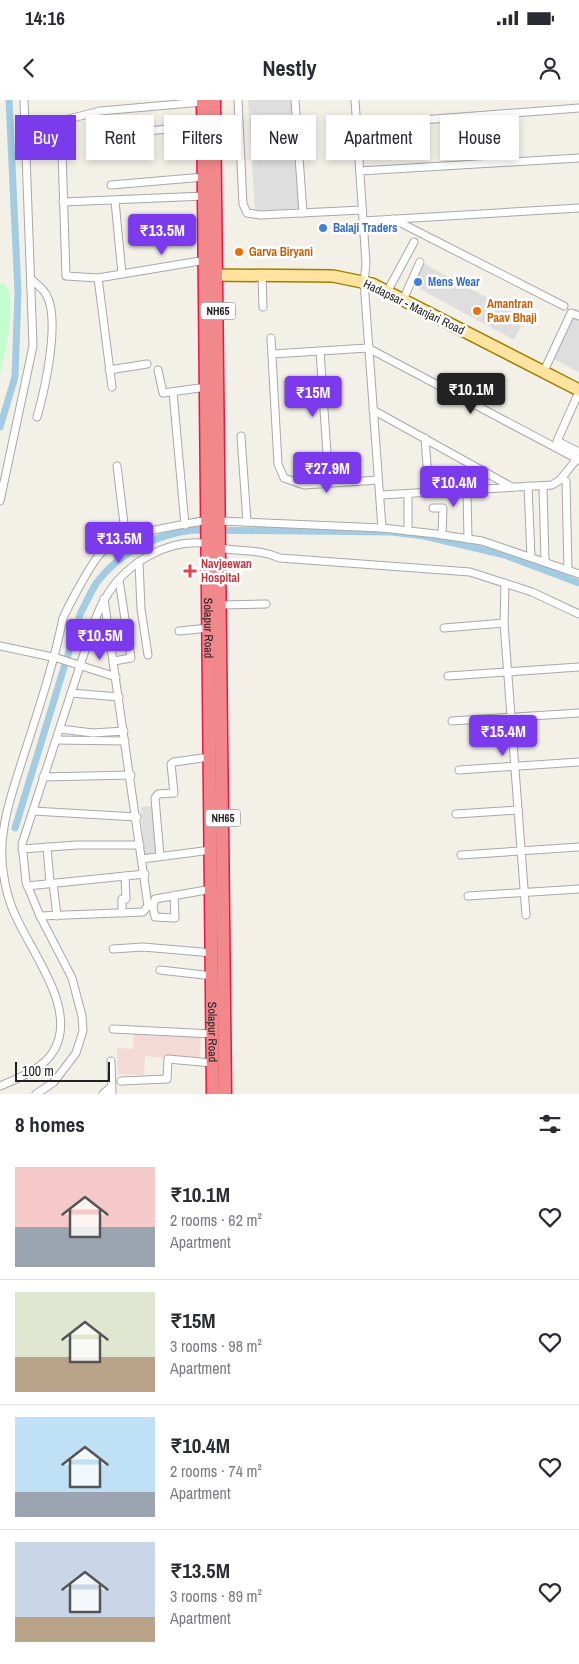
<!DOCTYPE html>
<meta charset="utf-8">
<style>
:root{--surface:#fff;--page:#f2f2f3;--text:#2b2b33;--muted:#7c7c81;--line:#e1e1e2;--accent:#7c3aed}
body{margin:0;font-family:"Archivo Narrow",sans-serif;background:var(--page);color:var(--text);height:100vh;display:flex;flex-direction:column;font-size:19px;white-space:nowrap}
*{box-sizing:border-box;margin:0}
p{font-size:16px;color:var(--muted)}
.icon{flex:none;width:28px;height:28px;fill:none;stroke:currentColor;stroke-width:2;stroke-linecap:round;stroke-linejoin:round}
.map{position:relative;height:994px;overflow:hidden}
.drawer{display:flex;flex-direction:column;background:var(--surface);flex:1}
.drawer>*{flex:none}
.hud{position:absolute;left:15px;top:15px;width:550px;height:45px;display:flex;gap:10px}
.scale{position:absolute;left:15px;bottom:12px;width:95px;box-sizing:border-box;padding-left:5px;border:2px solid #212121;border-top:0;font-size:14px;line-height:18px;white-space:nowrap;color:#212121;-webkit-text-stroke:4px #fff;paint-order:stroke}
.price{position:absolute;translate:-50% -42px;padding:0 11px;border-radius:5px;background:var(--accent);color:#fff;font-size:16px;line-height:32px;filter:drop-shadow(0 1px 2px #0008)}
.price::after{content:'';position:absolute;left:50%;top:30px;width:15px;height:11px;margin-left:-8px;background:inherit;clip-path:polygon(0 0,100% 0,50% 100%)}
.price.on{background:#222;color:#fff}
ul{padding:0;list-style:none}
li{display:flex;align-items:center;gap:15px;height:125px;padding:0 15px}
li+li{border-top:1px solid var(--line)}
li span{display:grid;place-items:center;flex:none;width:140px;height:100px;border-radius:0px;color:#555}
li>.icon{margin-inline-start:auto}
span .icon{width:60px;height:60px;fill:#fffc;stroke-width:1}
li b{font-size:21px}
h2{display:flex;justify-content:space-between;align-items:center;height:60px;padding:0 15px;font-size:21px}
.tag{padding:0 18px;border-radius:0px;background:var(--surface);box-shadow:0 2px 8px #0003;font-size:18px;line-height:45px}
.tag.on{background:var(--accent);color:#fff}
.status{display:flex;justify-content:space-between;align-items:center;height:35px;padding:0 25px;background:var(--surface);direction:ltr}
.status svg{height:14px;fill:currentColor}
header{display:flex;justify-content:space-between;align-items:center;height:65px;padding:0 15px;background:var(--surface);font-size:22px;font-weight:700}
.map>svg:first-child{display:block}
.residential{fill:#dfdede}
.commercial{fill:#f4dad5}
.park{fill:#c1ffcf}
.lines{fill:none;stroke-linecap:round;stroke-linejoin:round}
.canal{stroke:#a3cce3;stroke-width:7}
.street-casing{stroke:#a8a8a8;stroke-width:9}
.primary-casing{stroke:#9e8000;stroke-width:14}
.highway-casing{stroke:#ed1741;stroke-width:15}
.street{stroke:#fff;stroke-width:7}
.primary{stroke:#ffe39f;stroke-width:11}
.highway{stroke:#f0888c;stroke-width:12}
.shop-dot{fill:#3f7fe0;stroke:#fff;stroke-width:2}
.food-dot{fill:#e8710a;stroke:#fff;stroke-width:2}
.health-dot{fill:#e0444e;stroke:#fff;stroke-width:2}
.labels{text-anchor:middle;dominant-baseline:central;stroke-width:5;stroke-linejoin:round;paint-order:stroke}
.shield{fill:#fff;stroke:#646464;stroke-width:1}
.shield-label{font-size:11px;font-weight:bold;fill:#212121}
.shop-label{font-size:12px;font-weight:bold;fill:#366cbe;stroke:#fff;text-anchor:start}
.food-label{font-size:12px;font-weight:bold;fill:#c56008;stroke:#fff;text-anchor:start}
.street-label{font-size:12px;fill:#212121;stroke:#fff}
.health-label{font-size:12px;font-weight:bold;fill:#be3a42;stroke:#fff;text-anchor:start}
</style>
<div class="status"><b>14:16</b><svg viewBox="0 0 49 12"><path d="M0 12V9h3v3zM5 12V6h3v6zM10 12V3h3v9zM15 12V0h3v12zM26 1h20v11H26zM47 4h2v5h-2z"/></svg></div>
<header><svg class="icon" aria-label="back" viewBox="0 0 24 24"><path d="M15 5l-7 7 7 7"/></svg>Nestly<svg class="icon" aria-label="person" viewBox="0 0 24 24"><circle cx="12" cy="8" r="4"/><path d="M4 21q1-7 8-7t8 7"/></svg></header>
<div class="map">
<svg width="579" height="994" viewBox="0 0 579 994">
<rect width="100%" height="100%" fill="#f2f0e7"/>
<g class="residential">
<path d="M248 0H294L301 108 255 111Z"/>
<path d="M419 161 525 218 514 240 409 183Z"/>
<path d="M575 208 579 210V272L549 257Z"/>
<path d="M154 706 157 754 144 757 141 707Z"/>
</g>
<path class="commercial" d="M134 933 201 936 199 961 145 956 144 975 118 974 117 948 133 949Z"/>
<path class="park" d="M0 183 5 184C18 199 5 255 0 274Z"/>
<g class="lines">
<g class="canal">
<path d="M0 327 15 277 18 192 9 0"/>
<path d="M15 728 81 512C87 502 91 490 98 481 121 451 156 435 192 430L392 432 424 436 505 455 579 483"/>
</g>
<defs>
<g id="street">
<path d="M238 0 243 104 247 113 260 115 362 110"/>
<path d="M295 0 303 113"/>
<path d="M355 0 366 164 364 182 382 428"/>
<path d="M61 21 66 176 98 178 206 160"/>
<path d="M25 23 61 21 100 11 203 2"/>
<path d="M357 25 579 8"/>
<path d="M104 36 203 25"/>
<path d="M360 71 579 58"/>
<path d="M111 85 204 77"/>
<path d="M115 101 122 174"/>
<path d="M63 102 205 96"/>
<path d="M393 119 564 206"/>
<path d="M363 121 579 108"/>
<path d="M262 175 263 207"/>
<path d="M98 178 112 287"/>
<path d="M31 179C36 184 44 189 47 196 60 222 45 289 37 317"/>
<path d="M387 192 414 142"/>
<path d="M403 200 420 162"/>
<path d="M271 238 278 364 284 378 304 385 378 380"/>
<path d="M320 251 329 383"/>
<path d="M272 254 368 248 579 360"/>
<path d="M109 270 147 264"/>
<path d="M158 270 163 293 207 287"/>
<path d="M544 271 571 213 579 216"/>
<path d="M173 292 185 425"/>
<path d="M579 292 557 341 579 352"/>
<path d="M373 310 512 387"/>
<path d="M241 336 247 422"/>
<path d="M425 338 429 392"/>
<path d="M117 366 126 440"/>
<path d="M566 381 568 470"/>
<path d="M528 386 531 457"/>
<path d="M543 386 545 461"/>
<path d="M467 391 468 439"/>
<path d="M408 394V431"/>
<path d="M381 395 552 385 560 380 576 360"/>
<path d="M0 401 33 246 24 0"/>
<path d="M433 408H443L442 435"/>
<path d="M220 421 382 428 436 434 482 441 579 474"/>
<path d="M139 462 141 509 148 555"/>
<path d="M505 483 504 523 526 815"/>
<path d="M220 505 266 504"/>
<path d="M444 528 504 523"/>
<path d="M179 531 209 528"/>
<path d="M0 546 57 558 116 577"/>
<path d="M114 561 131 558 119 480"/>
<path d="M448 576 579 567"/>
<path d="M71 593 119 597"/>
<path d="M452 621 579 613"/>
<path d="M60 629 93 633 124 631"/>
<path d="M56 640 125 641"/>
<path d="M459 670 579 662"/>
<path d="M43 677 131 675"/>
<path d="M33 711 137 717"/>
<path d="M456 714 518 710"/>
<path d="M47 747 50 783"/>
<path d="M22 749 77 745H140"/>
<path d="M461 755 579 747"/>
<path d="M160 756 155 698 158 694 174 693 171 664 174 662 210 657"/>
<path d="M142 759 211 750"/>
<path d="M53 783 57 816"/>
<path d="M27 786 145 774"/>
<path d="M174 795 175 818 155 817 153 807 155 799 212 789"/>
<path d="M468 796 579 789"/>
<path d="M122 813V799H126L125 776"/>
<path d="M40 816 143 812 148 806 104 499"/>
<path d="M113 849 143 847 213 853"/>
<path d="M160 870 213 876"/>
<path d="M113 929 213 934"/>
<path d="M111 961 112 994"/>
<path d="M121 981 167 979 168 959 212 963"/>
<path d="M0 986C24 976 52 966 59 938 70 896 25 844 11 805 6 791 3 775 2 760 0 726 12 693 22 661 37 614 53 567 63 518 69 505 92 461 102 452 127 431 177 426 208 420"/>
<path d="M36 994 54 982 76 953 83 931 82 916 72 878 40 816 26 782 22 744 91 532C95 520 99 507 106 497 126 463 169 437 209 444 213 445 216 447 220 448 241 452 261 449 280 458L470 472 532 492 579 514"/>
<path d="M103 994 111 987"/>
</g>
<path id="primary" d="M208 175 333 176 372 184 579 290"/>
<g id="highway">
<path id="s1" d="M203 0 213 994"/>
<path d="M214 0 225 994"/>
</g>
</defs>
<use href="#street" class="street-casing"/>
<use href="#primary" class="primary-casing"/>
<use href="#highway" class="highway-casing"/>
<use href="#street" class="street"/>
<use href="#primary" class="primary"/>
<use href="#highway" class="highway"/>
</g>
<g class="shop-dot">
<circle cx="323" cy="128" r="5"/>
<circle cx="418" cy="182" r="5"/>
</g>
<g class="food-dot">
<circle cx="239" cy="152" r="5"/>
<circle cx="477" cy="211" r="5"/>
</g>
<path class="health-dot" d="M187.5 463.5h5v5h5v5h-5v5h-5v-5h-5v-5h5z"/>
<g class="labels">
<g class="shield">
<rect x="200.5" y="202.5" width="35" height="17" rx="4"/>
<rect x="205.5" y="709.5" width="35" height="17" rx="4"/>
</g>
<g class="shield-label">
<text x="218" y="211">NH65</text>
<text x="223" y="718">NH65</text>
</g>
<g class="shop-label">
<text x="333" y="128">Balaji Traders</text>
<text x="428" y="182">Mens Wear</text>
</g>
<g class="food-label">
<text x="249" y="152">Garva Biryani</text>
<text x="487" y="204">Amantran<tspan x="487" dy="14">Paav Bhaji</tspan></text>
</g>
<g class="street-label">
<text transform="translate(414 207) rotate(26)">Hadapsar - Manjari Road</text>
<text stroke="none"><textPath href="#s1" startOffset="528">Solapur Road</textPath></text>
<text stroke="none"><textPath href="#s1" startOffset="932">Solapur Road</textPath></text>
</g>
<g class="health-label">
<text x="201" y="464">Navjeewan<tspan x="201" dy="14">Hospital</tspan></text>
</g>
</g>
</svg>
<div class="scale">100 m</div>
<b class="price" style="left:162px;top:156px">₹13.5M</b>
<b class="price on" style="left:471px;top:315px">₹10.1M</b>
<b class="price" style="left:313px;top:318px">₹15M</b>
<b class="price" style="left:327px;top:394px">₹27.9M</b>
<b class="price" style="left:454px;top:408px">₹10.4M</b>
<b class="price" style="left:119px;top:464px">₹13.5M</b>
<b class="price" style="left:100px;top:561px">₹10.5M</b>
<b class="price" style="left:503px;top:657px">₹15.4M</b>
<div class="hud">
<a class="tag on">Buy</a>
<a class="tag">Rent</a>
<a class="tag">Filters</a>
<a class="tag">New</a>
<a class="tag">Apartment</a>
<a class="tag">House</a>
</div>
</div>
<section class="drawer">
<h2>8 homes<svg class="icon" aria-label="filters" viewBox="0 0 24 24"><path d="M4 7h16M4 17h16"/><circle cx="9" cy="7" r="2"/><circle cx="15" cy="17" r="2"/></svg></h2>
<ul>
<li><span style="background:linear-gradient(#f6c9c9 60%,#9aa5b1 0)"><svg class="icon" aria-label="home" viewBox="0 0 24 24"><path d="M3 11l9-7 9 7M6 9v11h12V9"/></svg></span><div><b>₹10.1M</b><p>2 rooms · 62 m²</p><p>Apartment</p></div><svg class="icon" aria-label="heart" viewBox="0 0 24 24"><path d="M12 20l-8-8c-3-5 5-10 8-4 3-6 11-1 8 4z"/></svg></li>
<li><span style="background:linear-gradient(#dfe7d0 65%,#b9a48a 0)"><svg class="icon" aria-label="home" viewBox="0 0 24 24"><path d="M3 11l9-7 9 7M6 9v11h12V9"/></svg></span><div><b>₹15M</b><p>3 rooms · 98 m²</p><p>Apartment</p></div><svg class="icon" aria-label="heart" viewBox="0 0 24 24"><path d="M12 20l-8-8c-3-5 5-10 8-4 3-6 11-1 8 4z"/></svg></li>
<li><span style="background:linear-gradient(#bfe0f5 75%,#9aa5b1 0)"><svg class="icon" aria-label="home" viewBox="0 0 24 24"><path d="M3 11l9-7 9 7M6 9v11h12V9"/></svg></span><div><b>₹10.4M</b><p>2 rooms · 74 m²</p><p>Apartment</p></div><svg class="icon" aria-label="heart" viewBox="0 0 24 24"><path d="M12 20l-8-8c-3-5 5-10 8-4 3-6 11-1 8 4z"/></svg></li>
<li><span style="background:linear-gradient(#c9d6e8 75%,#b9a48a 0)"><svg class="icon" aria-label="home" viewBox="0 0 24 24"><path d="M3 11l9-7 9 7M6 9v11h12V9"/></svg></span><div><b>₹13.5M</b><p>3 rooms · 89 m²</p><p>Apartment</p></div><svg class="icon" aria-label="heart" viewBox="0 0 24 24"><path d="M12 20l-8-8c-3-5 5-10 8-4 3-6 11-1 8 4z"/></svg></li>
</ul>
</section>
